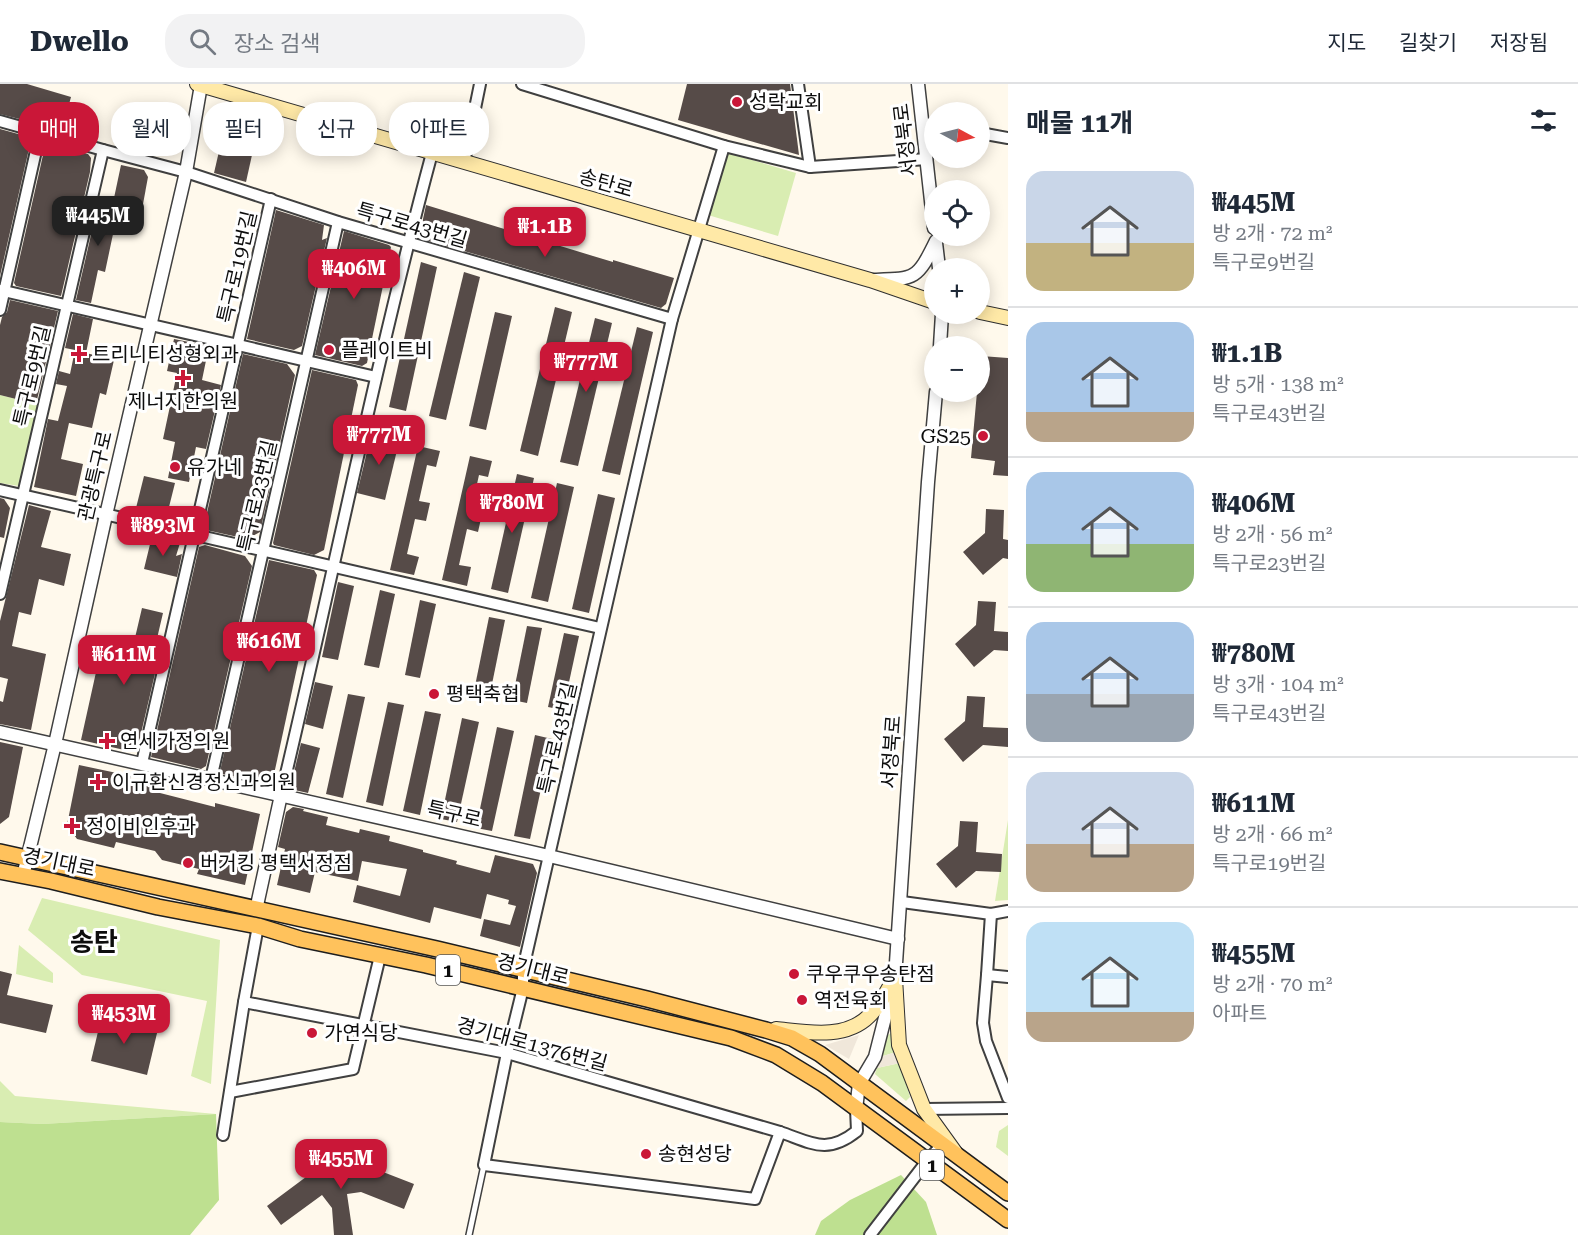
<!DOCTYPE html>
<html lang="ko">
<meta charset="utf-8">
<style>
:root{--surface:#fff;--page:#f2f2f3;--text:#1f2937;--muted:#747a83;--line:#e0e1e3;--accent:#ca1738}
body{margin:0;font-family:"Roboto Serif","Noto Sans KR",serif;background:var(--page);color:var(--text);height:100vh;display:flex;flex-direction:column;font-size:22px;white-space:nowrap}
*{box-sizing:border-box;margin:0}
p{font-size:20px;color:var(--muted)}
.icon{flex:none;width:33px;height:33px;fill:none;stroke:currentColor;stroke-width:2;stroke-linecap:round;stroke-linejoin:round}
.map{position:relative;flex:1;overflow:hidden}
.details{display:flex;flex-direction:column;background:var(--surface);width:570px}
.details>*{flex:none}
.guide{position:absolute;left:18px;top:18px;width:570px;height:54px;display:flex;gap:12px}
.needle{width:39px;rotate:97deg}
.buttons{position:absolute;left:924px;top:18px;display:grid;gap:12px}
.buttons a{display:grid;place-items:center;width:66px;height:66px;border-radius:50%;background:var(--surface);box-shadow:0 3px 15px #0003;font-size:30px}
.price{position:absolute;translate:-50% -51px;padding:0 14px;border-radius:12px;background:var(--accent);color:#fff;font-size:20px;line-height:39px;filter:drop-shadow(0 2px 3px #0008)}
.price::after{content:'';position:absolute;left:50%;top:36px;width:18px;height:14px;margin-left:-9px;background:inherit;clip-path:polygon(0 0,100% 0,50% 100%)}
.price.on{background:#222;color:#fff}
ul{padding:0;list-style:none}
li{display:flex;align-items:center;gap:18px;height:150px;padding:0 18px}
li+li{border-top:2px solid var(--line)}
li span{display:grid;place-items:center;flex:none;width:168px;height:120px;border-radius:18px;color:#555}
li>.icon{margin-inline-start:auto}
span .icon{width:72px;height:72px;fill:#fffc;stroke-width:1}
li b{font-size:26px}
h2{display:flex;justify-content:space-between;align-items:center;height:72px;padding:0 18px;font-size:26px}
.tag{padding:0 21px;border-radius:24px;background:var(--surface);box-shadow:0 3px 15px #0003;font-size:21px;line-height:54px}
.tag.on{background:var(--accent);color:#fff}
header{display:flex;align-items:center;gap:36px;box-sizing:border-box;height:84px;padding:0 30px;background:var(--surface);border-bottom:2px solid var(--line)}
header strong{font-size:28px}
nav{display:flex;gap:33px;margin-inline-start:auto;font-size:21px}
.search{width:420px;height:54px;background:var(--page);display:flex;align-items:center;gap:15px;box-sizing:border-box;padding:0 21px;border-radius:24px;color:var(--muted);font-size:22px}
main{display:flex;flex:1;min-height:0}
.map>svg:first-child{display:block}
.green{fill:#d9edb2}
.forest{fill:#bee090}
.plaza{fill:#f0e7da}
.building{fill:#564b48}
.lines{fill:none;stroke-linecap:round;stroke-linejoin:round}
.service-casing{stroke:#404040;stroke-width:8}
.minor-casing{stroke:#404040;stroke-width:14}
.tertiary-casing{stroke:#404040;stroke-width:15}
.secondary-casing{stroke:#2f2f2f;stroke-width:16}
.primary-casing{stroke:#1e1e1e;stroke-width:18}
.service{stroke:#fff;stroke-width:5}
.minor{stroke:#fff;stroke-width:10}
.tertiary{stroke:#fff;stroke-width:12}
.secondary{stroke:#ffe9a7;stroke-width:14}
.primary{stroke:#ffc25c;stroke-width:15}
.poi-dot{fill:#ca1738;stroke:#fff;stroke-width:2}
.labels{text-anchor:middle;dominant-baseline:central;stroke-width:6;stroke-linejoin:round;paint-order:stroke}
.shield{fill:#fff;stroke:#565656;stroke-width:1.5}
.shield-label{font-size:18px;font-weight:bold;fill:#0d0d0d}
.poi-label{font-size:20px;fill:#0d0d0d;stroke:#fff;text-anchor:start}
.street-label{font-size:20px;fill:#0d0d0d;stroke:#fff}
.district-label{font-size:26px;font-weight:bold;fill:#0d0d0d;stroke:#fff}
</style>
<header>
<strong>Dwello</strong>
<div class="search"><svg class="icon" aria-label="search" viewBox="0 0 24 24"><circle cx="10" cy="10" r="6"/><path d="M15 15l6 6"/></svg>장소 검색</div>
<nav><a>지도</a><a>길찾기</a><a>저장됨</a></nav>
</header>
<main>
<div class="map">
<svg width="1008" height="1151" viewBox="0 0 1008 1151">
<rect width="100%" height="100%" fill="#fff9ec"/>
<g class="green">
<path d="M728 69 796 89 778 152 708 131Z"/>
<path d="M0 311 40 321 19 402 0 399Z"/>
<path d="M1008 736V816L995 817Z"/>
<path d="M42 814 220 856 211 1000 191 992 207 917 82 891 28 846Z"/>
<path d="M19 861 53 889V899L16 890Z"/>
<path d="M891 949 896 968 880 973 887 952Z"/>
<path d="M900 979 910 1013 906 1017 875 990 877 984Z"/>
<path d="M0 997 15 1012 216 1030 42 1040 0 1038Z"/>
<path d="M1008 1041V1072L996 1063 999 1047Z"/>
</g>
<g class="forest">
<path d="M216 1030 219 1116 190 1151H0V1038L42 1040Z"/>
<path d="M901 1091 926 1118 937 1151H815L821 1137 850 1116Z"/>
</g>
<g class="plaza">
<path d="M859 951 849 975 825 961Z"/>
<path d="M896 968 900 979 877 984 880 973Z"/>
</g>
<g class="building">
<path d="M0 0H27L71 13 62 46 0 30Z"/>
<path d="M687 0H790L799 71 678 36Z"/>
<path d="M226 37 258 44 246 98 214 89Z"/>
<path d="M0 45 29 53 31 56 0 192Z"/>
<path d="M46 58 88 70 91 74 90 88 61 212 16 202 14 199Z"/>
<path d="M121 81 144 86 148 93 143 120 114 114Z"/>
<path d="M100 112 120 117 105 188 98 186 91 219 76 216Z"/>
<path d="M426 121 593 172 613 178V176L674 194 666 220 661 224 419 154Z"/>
<path d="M276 126 324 141 322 156 327 154 302 262 294 266 247 255Z"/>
<path d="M344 147 389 161 391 163 367 279 362 282 315 271Z"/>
<path d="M421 178 437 183 406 327 389 323Z"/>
<path d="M464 188 480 193 446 336 429 332Z"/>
<path d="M10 216 58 227 36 320 0 311V241L2 233 7 228Z"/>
<path d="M555 223 572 228 538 372 520 367Z"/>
<path d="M495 228 512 232 486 346 469 342Z"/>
<path d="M73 230 93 235 86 269 114 276 106 311 100 309 92 344 69 339 61 375 83 380 76 412 34 403 48 335 58 337 67 302 56 300 59 287 70 290 75 266 65 264Z"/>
<path d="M595 234 612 239 578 382 560 378Z"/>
<path d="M637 243 653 248 620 391 602 387Z"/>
<path d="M174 255 209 262 202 296 221 301 206 365 196 363 189 398 168 394 175 358 163 355 177 289 167 287Z"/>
<path d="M243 270 287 280 295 291 260 448 247 455 206 446 204 442Z"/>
<path d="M981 272 1008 274V392L993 391 995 377 971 374 977 308H980Z"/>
<path d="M312 286 356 296 358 301 324 466 314 471 274 461 273 459Z"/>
<path d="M372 347 400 354 385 416 357 409Z"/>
<path d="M418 362 440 367 436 383 427 381 419 417 430 419 426 437 415 435 407 470 419 473 414 491 390 486Z"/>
<path d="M470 372 492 377 488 393 479 391 471 427 482 430 478 448 467 445 459 481 471 483 467 502 442 496Z"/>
<path d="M517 390 534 394 508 509 491 505Z"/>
<path d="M144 392 175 399 167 431 136 424Z"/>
<path d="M557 399 574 403 548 518 531 514Z"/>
<path d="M598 410 615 414 589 529 572 525Z"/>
<path d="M0 414 4 415 10 424 4 454 0 453Z"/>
<path d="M29 421 51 427 41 463 71 470 64 502 39 495 31 531 19 528 12 562 46 570 31 646 0 640V617L3 618 8 595 0 593V537Z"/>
<path d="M986 425 1004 426 1003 455 1008 456V475L1003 474 983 491 963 468 985 449Z"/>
<path d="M152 452 180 459 176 472 182 470 177 493 144 485Z"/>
<path d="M205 461 245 472 252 482 206 682 201 685 151 673 199 463Z"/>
<path d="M269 476 314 486 317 491 273 695 265 699 222 690 220 687Z"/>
<path d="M338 498 354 502 338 576 322 573Z"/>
<path d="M380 506 395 510 379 584 364 581Z"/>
<path d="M420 516 436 520 420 594 405 591Z"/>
<path d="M978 517 996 518 994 547 1008 548V567L994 566 974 583 955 560 976 541Z"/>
<path d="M142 524 163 529 155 563 161 564 139 658 136 654 133 668 81 656 104 552 134 558Z"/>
<path d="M489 533 505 536 490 610 474 607Z"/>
<path d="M527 542 542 544 527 619 512 616Z"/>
<path d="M564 549 579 552 563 626 548 623Z"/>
<path d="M315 598 333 602 323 645 305 640Z"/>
<path d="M348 610 365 613 343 714 326 710Z"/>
<path d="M967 612 985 613 983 643 1008 644V663L983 661 963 678 944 655 965 637Z"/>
<path d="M388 618 404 621 383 722 366 718Z"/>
<path d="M425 627 441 630 420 731 403 727Z"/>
<path d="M462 634 479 638 457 738 441 735Z"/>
<path d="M497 643 514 647 492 747 476 744Z"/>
<path d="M535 651 552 655 530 755 514 752Z"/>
<path d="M0 658 23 663 9 733 0 740Z"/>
<path d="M301 659 320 664 308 709 290 705Z"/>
<path d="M79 681 131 692 130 699 162 705 160 709 215 723V719L260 730 245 801 197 790 199 785 162 776 155 767 116 758 114 764 77 755 67 741Z"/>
<path d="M293 723 304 725 303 727 328 733 326 741 359 749 360 745 390 752 389 757 423 766V768L457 777 456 780 490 789 495 771 533 780 537 789 520 863 480 852 484 835 510 841 516 822 508 820 509 816 487 810 481 835 434 823 430 839 353 818 357 801 400 812 407 785 362 777 358 797 315 788 310 809 277 801 285 765 278 763 286 728Z"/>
<path d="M960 737 978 738 976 768 1002 770 1001 788 976 787 956 804 936 780 958 762Z"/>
<path d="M0 887 12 890 7 911 53 921 46 949 0 939Z"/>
<path d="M102 931 158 945 147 991 91 977Z"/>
<path d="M363 1070 365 1081 414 1100 404 1125 361 1108 347 1110 353 1151H334L332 1124 322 1111 281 1141 267 1122 310 1090 308 1080Z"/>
</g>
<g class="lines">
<defs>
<path id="service" d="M469 1151 484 1081"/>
<g id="minor">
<path d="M522 0 724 62 810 83 927 75"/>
<path d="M798 0 810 83"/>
<path d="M0 37 103 66 186 88 338 138 672 235"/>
<path d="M922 39 934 41"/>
<path d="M980 49 1008 54"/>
<path d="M724 62 672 235 523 885V904L507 969 484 1081 755 1115 780 1048"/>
<path d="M464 78 480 0"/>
<path d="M0 206 376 293"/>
<path d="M0 226 40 49"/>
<path d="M0 406 600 544"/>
<path d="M0 510 103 66"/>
<path d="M142 679 271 115"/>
<path d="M211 695 338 138"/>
<path d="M281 711C332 497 375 281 432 69"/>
<path d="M902 818 991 830 1008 827"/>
<path d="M258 842 244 918 507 969 780 1048C812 1059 827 1071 857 1047L856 1025"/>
<path d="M987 891 991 830"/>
<path d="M1008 893 987 891 983 939 986 957 1008 1014"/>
<path d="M230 1008 353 985 380 872"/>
<path d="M924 1025 1008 1024"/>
<path d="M223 1051 244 918"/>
<path d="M870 1151 927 1077 942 1061"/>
</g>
<g id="tertiary">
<path d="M918 0 934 144"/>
<path d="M936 159 939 184"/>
<path d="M873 196C915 195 917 196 936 157"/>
<path d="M940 262 942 230"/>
<path d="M0 648 549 772 898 855"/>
<path d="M23 792 55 660 106 431 186 88 201 1"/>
<path d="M256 826 281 711"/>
<path d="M856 1025 859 1000 875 973 895 894 928 398 936 308"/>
</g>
<g id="secondary">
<path d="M197 0 870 196 934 218"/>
<path d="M980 228 1008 234"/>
<path d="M895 894 899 961 924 1025 955 1068"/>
<path d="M776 945C806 948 845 956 869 932 880 922 887 906 895 894"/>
</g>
<g id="primary">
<path d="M0 768 437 865 647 915 766 946 792 954 820 970 1008 1109"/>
<path d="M0 787 51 797 158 823 258 842 300 855 426 881 731 954 776 971 822 999 1008 1136"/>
</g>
</defs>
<use href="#service" class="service-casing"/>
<use href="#minor" class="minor-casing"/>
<use href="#tertiary" class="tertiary-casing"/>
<use href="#secondary" class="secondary-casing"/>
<use href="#primary" class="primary-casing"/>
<use href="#service" class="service"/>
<use href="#minor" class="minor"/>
<use href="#tertiary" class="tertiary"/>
<use href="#secondary" class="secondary"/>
<use href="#primary" class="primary"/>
</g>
<g class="poi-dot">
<circle cx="737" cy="18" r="6"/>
<circle cx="329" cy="266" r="6"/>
<path d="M76 261h6v6h6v6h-6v6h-6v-6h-6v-6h6z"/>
<path d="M180 285h6v6h6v6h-6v6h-6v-6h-6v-6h6z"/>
<circle cx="983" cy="352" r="6"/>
<circle cx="175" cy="383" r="6"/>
<circle cx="434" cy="610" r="6"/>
<path d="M104 648h6v6h6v6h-6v6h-6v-6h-6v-6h6z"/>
<path d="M95 689h6v6h6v6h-6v6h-6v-6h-6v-6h6z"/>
<path d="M69 733h6v6h6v6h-6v6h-6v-6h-6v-6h6z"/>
<circle cx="188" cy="779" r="6"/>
<circle cx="794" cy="890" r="6"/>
<circle cx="802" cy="916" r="6"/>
<circle cx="312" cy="949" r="6"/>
<circle cx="646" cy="1070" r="6"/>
</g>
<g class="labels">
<g class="shield">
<rect x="436" y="871" width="24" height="30" rx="4.5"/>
<rect x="920" y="1066" width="24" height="30" rx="4.5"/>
</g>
<g class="shield-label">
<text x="448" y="886">1</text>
<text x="932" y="1081">1</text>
</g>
<g class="poi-label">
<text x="749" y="18">성락교회</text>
<text x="341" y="266">플레이트비</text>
<text x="92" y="270">트리니티성형외과</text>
<text x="183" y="317" text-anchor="middle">제너지한의원</text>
<text x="971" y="352" text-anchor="end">GS25</text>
<text x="187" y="383">유가네</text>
<text x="446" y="610">평택축협</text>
<text x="120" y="657">연세가정의원</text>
<text x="112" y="698">이규환신경정신과의원</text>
<text x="86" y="742">정이비인후과</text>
<text x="200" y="779">버거킹 평택서정점</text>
<text x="806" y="890">쿠우쿠우송탄점</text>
<text x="814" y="916">역전육회</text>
<text x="324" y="949">가연식당</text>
<text x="658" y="1070">송현성당</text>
</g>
<g class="street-label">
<text transform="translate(905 56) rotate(-97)">서정북로</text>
<text transform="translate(606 99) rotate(16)">송탄로</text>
<text transform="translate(412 141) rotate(16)">특구로43번길</text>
<text transform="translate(237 183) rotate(-77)">특구로19번길</text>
<text transform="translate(32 292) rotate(-77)">특구로9번길</text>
<text transform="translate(95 392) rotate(-77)">관광특구로</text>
<text transform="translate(257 412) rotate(-77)">특구로23번길</text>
<text transform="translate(557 654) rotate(-77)">특구로43번길</text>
<text transform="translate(891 668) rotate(-86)">서정북로</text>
<text transform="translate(454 730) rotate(13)">특구로</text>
<text transform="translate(59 778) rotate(12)">경기대로</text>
<text transform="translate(533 885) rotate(14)">경기대로</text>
<text transform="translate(532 960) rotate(15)">경기대로1376번길</text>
</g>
<g class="district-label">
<text x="94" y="858">송탄</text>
</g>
</g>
</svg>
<div class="buttons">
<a><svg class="needle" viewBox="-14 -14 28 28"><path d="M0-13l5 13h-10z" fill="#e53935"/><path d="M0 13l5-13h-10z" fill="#747a83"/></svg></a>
<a><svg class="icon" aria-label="locate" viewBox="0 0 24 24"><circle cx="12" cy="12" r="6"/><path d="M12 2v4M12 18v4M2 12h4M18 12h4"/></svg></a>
<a>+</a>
<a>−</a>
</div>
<b class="price on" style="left:98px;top:163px">₩445M</b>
<b class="price" style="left:545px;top:174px">₩1.1B</b>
<b class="price" style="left:354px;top:216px">₩406M</b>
<b class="price" style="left:586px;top:309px">₩777M</b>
<b class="price" style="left:379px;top:382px">₩777M</b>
<b class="price" style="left:512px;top:450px">₩780M</b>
<b class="price" style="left:163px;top:473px">₩893M</b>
<b class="price" style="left:269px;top:589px">₩616M</b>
<b class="price" style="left:124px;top:602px">₩611M</b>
<b class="price" style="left:124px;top:961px">₩453M</b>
<b class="price" style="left:341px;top:1106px">₩455M</b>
<div class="guide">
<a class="tag on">매매</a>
<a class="tag">월세</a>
<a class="tag">필터</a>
<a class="tag">신규</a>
<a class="tag">아파트</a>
</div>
</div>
<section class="details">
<h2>매물 11개<svg class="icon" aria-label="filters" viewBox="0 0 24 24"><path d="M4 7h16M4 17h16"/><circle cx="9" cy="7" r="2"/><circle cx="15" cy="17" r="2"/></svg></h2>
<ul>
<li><span style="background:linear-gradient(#c9d6e8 60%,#c2b280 0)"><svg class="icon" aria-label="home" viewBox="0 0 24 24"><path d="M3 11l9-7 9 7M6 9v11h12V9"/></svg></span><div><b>₩445M</b><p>방 2개 · 72 m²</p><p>특구로9번길</p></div></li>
<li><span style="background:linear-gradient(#a9c7e8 75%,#b9a48a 0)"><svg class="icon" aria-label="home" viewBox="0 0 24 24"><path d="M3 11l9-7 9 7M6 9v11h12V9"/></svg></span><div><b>₩1.1B</b><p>방 5개 · 138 m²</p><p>특구로43번길</p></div></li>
<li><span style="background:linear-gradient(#a9c7e8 60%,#8fb573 0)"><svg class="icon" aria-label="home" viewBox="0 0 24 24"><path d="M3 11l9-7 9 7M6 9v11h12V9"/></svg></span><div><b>₩406M</b><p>방 2개 · 56 m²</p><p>특구로23번길</p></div></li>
<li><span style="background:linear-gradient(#a9c7e8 60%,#9aa5b1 0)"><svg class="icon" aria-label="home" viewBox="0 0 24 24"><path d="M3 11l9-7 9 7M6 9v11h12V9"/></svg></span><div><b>₩780M</b><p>방 3개 · 104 m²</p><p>특구로43번길</p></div></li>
<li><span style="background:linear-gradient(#c9d6e8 60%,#b9a48a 0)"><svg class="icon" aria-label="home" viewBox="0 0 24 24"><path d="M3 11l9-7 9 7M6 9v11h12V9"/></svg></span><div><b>₩611M</b><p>방 2개 · 66 m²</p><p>특구로19번길</p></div></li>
<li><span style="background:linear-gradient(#bfe0f5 75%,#b9a48a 0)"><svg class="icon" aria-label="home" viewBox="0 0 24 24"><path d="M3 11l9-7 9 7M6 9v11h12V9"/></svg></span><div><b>₩455M</b><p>방 2개 · 70 m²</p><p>아파트</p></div></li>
</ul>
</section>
</main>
